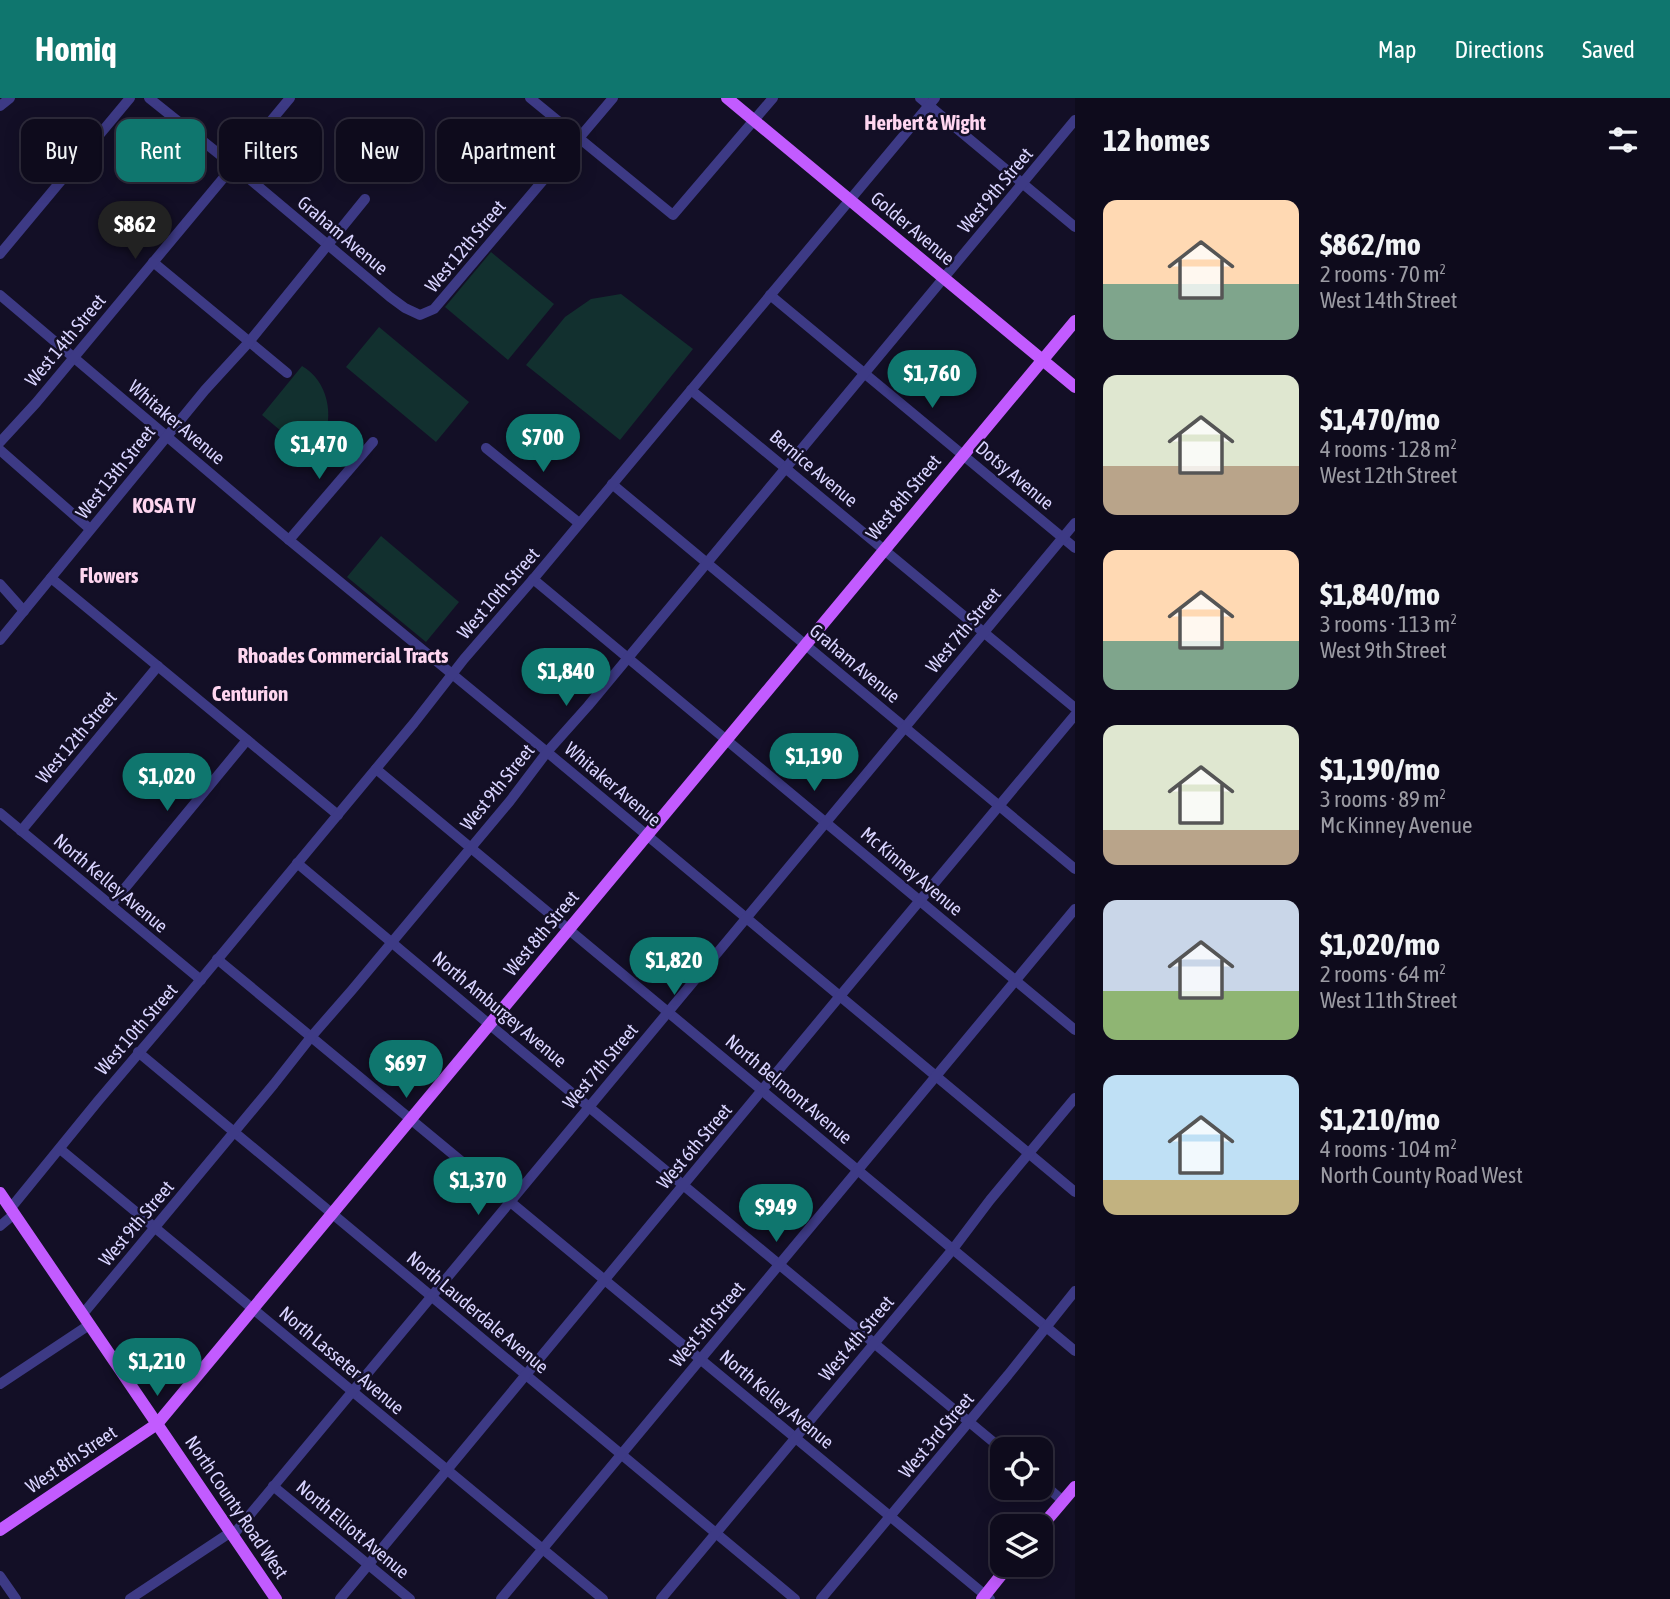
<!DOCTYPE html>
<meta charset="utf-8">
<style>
:root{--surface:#0e0b1c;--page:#1c1929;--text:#f1f3f6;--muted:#9b9ba3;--line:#2e2b3b;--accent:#0f766e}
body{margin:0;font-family:"Asap Condensed",sans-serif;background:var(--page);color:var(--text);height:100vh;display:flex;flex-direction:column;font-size:26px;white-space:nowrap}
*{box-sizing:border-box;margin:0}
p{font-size:23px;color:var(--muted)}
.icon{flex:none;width:38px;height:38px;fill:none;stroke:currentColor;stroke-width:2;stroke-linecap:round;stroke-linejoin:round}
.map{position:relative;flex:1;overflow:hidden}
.sheet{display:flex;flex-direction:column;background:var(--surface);width:595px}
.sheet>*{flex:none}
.hud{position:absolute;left:21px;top:21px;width:665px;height:63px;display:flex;gap:14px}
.controls{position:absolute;left:990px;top:1339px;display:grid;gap:14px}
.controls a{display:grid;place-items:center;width:63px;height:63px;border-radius:14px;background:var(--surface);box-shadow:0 4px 18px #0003,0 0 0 2px var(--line);font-size:35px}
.price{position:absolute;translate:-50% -60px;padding:0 16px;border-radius:24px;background:var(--accent);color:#fff;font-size:23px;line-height:46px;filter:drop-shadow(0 2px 4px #0008)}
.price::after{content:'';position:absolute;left:50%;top:42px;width:21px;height:16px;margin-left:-10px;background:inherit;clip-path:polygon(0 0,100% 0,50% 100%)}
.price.active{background:#222;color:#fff}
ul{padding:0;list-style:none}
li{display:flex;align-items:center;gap:21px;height:175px;padding:0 28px}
li span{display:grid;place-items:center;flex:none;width:196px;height:140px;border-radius:14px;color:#555}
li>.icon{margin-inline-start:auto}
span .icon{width:84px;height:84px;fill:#fffc;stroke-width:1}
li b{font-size:30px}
h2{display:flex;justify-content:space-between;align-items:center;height:84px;padding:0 28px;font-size:30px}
.chip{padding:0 24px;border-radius:14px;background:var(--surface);box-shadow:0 4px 18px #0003,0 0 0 2px var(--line);font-size:24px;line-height:63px}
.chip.active{background:var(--accent);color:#fff}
header{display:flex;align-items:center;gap:42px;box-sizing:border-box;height:98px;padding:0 35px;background:var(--accent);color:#fff}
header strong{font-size:33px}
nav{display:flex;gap:38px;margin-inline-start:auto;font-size:24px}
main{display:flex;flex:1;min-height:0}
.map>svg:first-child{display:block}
.green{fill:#12302f}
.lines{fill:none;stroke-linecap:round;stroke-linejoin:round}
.minor{stroke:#3d3a85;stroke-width:10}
.major{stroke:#c25bff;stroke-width:12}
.labels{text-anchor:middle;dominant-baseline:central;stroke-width:5;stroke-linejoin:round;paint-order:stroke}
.street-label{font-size:19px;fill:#d9d4ff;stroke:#130f26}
.neighbourhood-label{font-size:21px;font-weight:bold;fill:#ffd6f0;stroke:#130f26}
</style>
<header>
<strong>Homiq</strong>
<nav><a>Map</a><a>Directions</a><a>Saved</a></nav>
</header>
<main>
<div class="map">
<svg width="1075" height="1501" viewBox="0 0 1075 1501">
<rect width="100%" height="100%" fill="#130f26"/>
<g class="green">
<path d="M491 154 554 206 508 262 445 209Z"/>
<path d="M621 196 693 251 620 342 526 267 565 219 591 201Z"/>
<path d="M379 229 469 304 436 344 346 269Z"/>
<path d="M302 268C328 283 335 318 322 344 319 349 315 354 312 359L262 317Z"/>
<path d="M381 438 459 504 426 544 347 479Z"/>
</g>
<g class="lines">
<g class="minor">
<path d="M149 0 234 68 390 199 405 210 420 217 434 211 613 0"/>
<path d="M530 0 673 117 773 0"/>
<path d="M920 0 1075 129"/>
<path d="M0 8 10 0"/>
<path d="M0 156 130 0"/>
<path d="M153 164 287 275"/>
<path d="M0 197 289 442 547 654 1075 1094"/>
<path d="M770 197 1075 450"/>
<path d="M691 292 1075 610"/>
<path d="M0 344 36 305 290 0"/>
<path d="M486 350 579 425"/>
<path d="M0 352 90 431"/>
<path d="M612 386 1075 771"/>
<path d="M289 442 373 344"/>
<path d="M51 480 338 717"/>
<path d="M533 481 1075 932"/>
<path d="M0 486 24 513"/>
<path d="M0 542 205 292 249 244 365 101"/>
<path d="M376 671 1075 1253"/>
<path d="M0 715 201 882"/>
<path d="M21 733 158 568"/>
<path d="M297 765 490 927 1003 1352"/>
<path d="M111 807 247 642"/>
<path d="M217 861 990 1501"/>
<path d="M138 954 795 1501"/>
<path d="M60 1051 603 1501"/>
<path d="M10 1111 98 1003 178 909 414 625 464 561 535 479 935 0"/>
<path d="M0 1128 13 1117"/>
<path d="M82 1217 274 986 311 939 352 892 510 703 547 654 588 608 1075 22"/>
<path d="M0 1286 89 1227"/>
<path d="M1041 1384 1063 1403"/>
<path d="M273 1388 410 1501"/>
<path d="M233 1437 1075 425"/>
<path d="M0 1478 16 1501"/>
<path d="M130 1501 231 1434"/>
<path d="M340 1501 840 898 1075 617"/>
<path d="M501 1501 1075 811"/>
<path d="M661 1501 953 1151 990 1102 1075 1000"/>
<path d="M821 1501 1008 1277 1075 1193"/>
</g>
<g class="major">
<path d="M727 0 1075 289"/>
<path d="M0 1095 276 1501"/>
<path d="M1041 1429 1075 1389"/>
<path d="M0 1432 157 1326 1075 223"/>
<path d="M982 1501 1010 1466"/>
</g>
</g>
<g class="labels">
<g class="street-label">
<text transform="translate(995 92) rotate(-50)">West 9th Street</text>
<text transform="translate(913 130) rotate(40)">Golder Avenue</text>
<text transform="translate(343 137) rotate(40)">Graham Avenue</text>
<text transform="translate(465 148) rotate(-50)">West 12th Street</text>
<text transform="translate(65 242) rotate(-50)">West 14th Street</text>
<text transform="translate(177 324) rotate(40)">Whitaker Avenue</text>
<text transform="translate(814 370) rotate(40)">Bernice Avenue</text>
<text transform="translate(115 374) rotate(-51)">West 13th Street</text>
<text transform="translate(1015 377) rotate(40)">Dotsy Avenue</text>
<text transform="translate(903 399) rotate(-50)">West 8th Street</text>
<text transform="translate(498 495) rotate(-49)">West 10th Street</text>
<text transform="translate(963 532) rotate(-50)">West 7th Street</text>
<text transform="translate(855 565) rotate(40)">Graham Avenue</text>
<text transform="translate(76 639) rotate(-50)">West 12th Street</text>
<text transform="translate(613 686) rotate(40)">Whitaker Avenue</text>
<text transform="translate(497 689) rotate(-51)">West 9th Street</text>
<text transform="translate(912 773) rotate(40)">Mc Kinney Avenue</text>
<text transform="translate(111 785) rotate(40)">North Kelley Avenue</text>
<text transform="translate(541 835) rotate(-50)">West 8th Street</text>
<text transform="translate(500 911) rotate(40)">North Amburgey Avenue</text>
<text transform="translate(136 931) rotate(-49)">West 10th Street</text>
<text transform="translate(600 968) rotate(-50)">West 7th Street</text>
<text transform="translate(789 991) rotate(40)">North Belmont Avenue</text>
<text transform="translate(694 1048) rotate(-50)">West 6th Street</text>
<text transform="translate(136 1125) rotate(-50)">West 9th Street</text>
<text transform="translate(478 1214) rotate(40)">North Lauderdale Avenue</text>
<text transform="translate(707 1226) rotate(-50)">West 5th Street</text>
<text transform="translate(856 1240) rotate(-50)">West 4th Street</text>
<text transform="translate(342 1262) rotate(40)">North Lasseter Avenue</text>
<text transform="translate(777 1301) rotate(40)">North Kelley Avenue</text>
<text transform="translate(936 1337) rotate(-50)">West 3rd Street</text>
<text transform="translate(71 1361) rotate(-34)">West 8th Street</text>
<text transform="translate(237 1409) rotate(56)">North County Road West</text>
<text transform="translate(353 1431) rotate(40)">North Elliott Avenue</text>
</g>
<g class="neighbourhood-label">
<text x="925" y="24">Herbert &amp; Wight</text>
<text x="164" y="407">KOSA TV</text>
<text x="109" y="477">Flowers</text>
<text x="343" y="557">Rhoades Commercial Tracts</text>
<text x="250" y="595">Centurion</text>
</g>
</g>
</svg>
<div class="controls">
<a><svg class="icon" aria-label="locate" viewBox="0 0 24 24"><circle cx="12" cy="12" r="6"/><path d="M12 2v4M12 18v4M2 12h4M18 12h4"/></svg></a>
<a><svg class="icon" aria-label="layers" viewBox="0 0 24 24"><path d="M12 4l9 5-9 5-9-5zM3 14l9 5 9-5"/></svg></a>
</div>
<b class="price active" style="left:135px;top:163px">$862</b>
<b class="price" style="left:932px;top:312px">$1,760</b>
<b class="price" style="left:543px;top:376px">$700</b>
<b class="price" style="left:319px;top:383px">$1,470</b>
<b class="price" style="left:566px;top:610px">$1,840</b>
<b class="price" style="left:814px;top:695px">$1,190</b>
<b class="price" style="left:167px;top:715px">$1,020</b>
<b class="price" style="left:674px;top:899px">$1,820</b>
<b class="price" style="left:406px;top:1002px">$697</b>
<b class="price" style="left:478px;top:1119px">$1,370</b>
<b class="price" style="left:776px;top:1146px">$949</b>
<b class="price" style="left:157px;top:1300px">$1,210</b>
<div class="hud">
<a class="chip">Buy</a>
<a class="chip active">Rent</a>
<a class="chip">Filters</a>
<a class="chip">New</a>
<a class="chip">Apartment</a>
</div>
</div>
<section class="sheet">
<h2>12 homes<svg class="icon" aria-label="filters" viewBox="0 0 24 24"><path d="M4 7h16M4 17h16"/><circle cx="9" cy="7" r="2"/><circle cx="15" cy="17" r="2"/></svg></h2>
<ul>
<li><span style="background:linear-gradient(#ffd9b3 60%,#7fa58c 0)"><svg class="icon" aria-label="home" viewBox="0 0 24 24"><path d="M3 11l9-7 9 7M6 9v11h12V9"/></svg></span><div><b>$862/mo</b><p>2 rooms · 70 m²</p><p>West 14th Street</p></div></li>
<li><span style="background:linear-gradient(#dfe7d0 65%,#b9a48a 0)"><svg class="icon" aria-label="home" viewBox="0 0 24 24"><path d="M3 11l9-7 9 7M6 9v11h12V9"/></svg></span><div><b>$1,470/mo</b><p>4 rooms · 128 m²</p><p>West 12th Street</p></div></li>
<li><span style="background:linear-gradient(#ffd9b3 65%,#7fa58c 0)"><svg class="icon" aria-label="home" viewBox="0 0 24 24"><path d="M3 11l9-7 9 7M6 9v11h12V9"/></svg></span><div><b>$1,840/mo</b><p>3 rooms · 113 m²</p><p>West 9th Street</p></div></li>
<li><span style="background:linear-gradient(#dfe7d0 75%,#b9a48a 0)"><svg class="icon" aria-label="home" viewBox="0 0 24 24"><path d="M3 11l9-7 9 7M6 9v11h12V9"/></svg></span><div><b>$1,190/mo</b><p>3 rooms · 89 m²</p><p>Mc Kinney Avenue</p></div></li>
<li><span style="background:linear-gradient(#c9d6e8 65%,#8fb573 0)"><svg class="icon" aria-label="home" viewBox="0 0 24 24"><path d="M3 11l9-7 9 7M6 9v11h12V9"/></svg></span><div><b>$1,020/mo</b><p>2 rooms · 64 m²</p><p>West 11th Street</p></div></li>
<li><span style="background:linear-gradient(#bfe0f5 75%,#c2b280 0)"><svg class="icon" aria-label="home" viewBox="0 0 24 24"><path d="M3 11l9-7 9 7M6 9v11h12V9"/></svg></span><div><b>$1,210/mo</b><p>4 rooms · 104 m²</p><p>North County Road West</p></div></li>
</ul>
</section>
</main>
